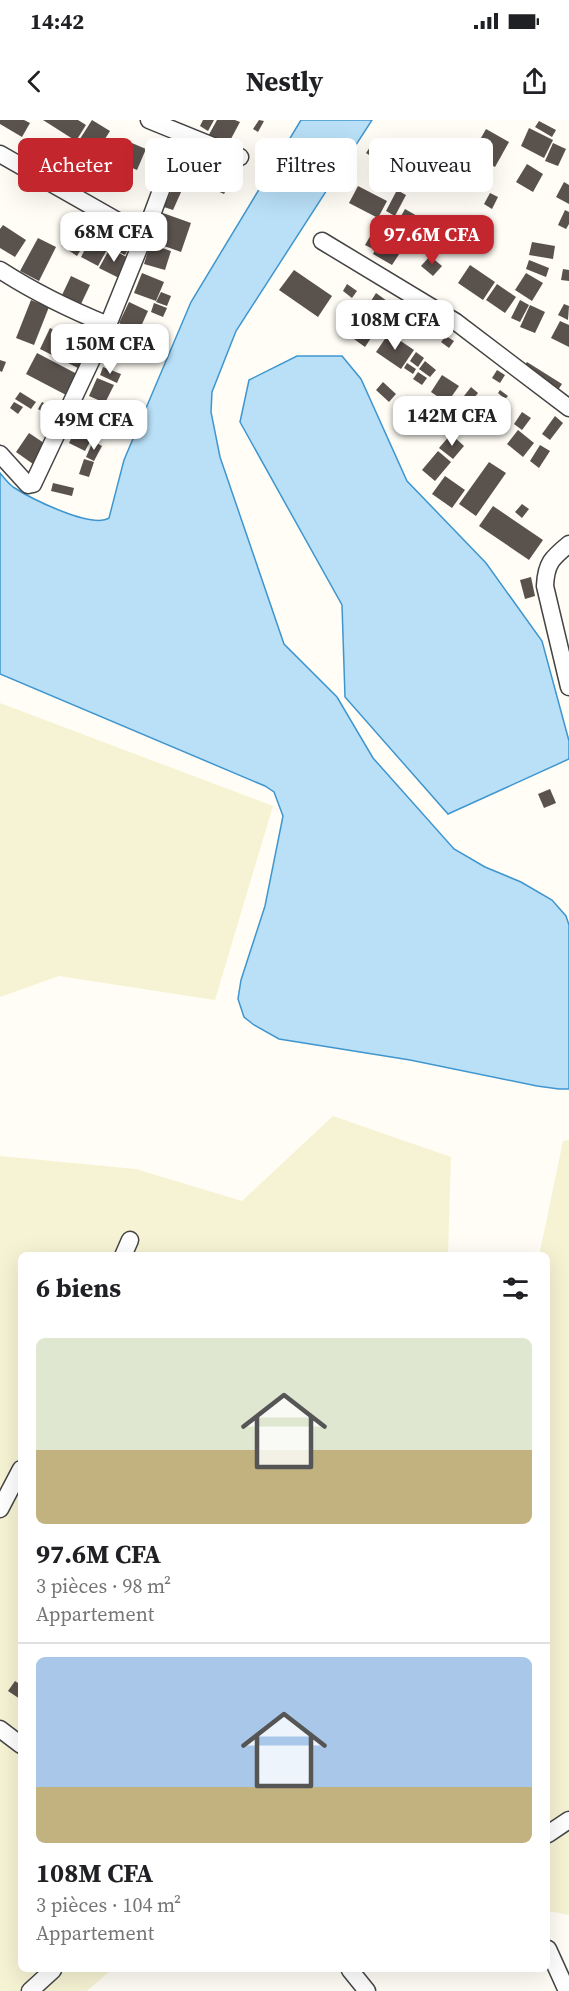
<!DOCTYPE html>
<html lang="fr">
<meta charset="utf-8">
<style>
:root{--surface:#fff;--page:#f6f6f6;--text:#202124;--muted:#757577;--line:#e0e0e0;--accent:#c4262e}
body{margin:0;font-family:"Source Serif 4",serif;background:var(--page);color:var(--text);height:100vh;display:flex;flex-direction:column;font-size:22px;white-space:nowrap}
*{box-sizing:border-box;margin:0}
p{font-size:20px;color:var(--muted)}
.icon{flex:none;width:33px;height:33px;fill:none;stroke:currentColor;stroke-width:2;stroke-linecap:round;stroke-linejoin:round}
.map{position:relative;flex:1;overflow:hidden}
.sheet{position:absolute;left:18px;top:1132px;width:532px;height:720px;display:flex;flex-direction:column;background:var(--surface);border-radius:9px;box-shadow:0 6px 24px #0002}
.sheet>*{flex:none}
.top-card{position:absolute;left:18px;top:18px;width:534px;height:54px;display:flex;gap:12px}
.price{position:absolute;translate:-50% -51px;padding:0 14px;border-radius:12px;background:#fff;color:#222;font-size:20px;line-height:39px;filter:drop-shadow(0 2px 3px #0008)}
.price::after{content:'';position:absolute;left:50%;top:36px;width:18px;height:14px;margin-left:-9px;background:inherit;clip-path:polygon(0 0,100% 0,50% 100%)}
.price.selected{background:var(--accent);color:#fff}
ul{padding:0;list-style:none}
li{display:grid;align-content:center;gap:12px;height:318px;padding:0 18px}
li+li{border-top:2px solid var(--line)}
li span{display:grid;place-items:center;height:186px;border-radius:9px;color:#555}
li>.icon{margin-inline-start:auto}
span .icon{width:108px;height:108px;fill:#fffc;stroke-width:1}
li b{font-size:26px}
h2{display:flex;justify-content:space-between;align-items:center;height:72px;padding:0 18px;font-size:26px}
.tag{padding:0 21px;border-radius:9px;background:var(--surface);box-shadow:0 6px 24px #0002;font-size:21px;line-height:54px}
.tag.selected{background:var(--accent);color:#fff}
.status{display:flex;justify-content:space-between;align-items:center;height:42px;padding:0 30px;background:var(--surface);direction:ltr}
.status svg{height:16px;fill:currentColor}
header{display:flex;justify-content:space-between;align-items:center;height:78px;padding:0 18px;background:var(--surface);font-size:27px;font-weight:700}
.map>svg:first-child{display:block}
.farmland{fill:#f6f3d4}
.water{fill:#b9e0f7;stroke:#3f96cf;stroke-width:1.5}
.building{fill:#5a524d}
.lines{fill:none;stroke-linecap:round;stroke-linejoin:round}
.street-casing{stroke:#444;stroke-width:19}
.street{stroke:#fff;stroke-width:16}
</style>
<div class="status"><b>14:42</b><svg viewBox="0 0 49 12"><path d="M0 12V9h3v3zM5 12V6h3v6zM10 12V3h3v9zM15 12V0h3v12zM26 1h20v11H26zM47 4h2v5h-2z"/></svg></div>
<header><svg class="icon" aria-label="back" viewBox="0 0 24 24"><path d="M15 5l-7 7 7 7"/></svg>Nestly<svg class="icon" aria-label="share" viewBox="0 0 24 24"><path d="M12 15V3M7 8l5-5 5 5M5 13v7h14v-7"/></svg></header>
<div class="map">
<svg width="569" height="1871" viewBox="0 0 569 1871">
<rect width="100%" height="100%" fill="#fffdf5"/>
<g class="farmland">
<path d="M0 583 273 686 215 880 59 856 0 877Z"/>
<path d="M333 996 451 1037 448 1135 21 1136V1850H111L87 1871H0V1036L136 1049 242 1081Z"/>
<path d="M569 1020V1795L548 1791V1136H539L563 1021Z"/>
</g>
<g class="water">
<path d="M301 0H372L236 211 212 272 211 292 220 337 284 524 337 577 373 638 454 729 485 747 521 762 552 780 566 796 569 805V969H559L537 966 410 940 279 919 254 905 244 897 238 879 241 860 265 786 283 696 274 672 265 666 0 554V353C4 358 8 363 13 367 30 378 91 409 109 398L124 340 191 182Z"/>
<path d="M297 236H342L361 259 407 361 486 443 542 521 569 621V639L448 694 345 577 342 485 240 302 249 260Z"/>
</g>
<g class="building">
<path d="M0 0H24L30 3 22 17 0 4Z"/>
<path d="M43 0H78L86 5 76 21Z"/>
<path d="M92 0 110 11 96 33 78 22Z"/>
<path d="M203 0H214L208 11 200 6Z"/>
<path d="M217 0H235L240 2 225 30 206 20Z"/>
<path d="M259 0 264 1 258 12 253 9Z"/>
<path d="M539 1 556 10 552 17 535 7Z"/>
<path d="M529 8 553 20 544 38 521 26Z"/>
<path d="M486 9 509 22 495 47 472 34Z"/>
<path d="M127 21 146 29 137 50 118 42Z"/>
<path d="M553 23 566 29 558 46 545 41Z"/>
<path d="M372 24 389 35 383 44 366 33Z"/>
<path d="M77 35 102 46 96 60 71 49Z"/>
<path d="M183 38 217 53 209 71 175 56Z"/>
<path d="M108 39 117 44 109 63 100 58Z"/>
<path d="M527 44 543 54 533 72 516 62Z"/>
<path d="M221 57 230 62 224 74 215 70Z"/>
<path d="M564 62 569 65V84L556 77Z"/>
<path d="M173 66 182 70 173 90 164 87Z"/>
<path d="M358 66 387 81 378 98 349 83Z"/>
<path d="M397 70 406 75 395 96 386 91Z"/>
<path d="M490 73 498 77 492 89 484 84Z"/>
<path d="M405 89 424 100 410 123 392 112Z"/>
<path d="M565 90 569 92V104L566 109 558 105Z"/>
<path d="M160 92 191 103 181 132 150 121Z"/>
<path d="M384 96 395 103 391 110 379 104Z"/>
<path d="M433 98 448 110 441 118 426 106Z"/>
<path d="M3 105 26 120 15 137 0 128V109Z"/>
<path d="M73 107 89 116 77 136 62 126Z"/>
<path d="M375 108 405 125 392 145 373 134 375 130 365 125Z"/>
<path d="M92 116 109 126 98 146 81 137Z"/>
<path d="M38 118 56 127 39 161 20 151Z"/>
<path d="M123 121 130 125 125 135 117 131Z"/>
<path d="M532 122 555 126 553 139 529 135Z"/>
<path d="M150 124 171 131 165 150 144 144Z"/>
<path d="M110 128 130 139 119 158 99 148Z"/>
<path d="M430 136 442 146 433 156 421 146Z"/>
<path d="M529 140 549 148 546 157 526 149Z"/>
<path d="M470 145 495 162 483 180 458 163Z"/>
<path d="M563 149 569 150V161L561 160Z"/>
<path d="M294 150 332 176 318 197 279 170Z"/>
<path d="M142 153 164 162 156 181 134 173Z"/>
<path d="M526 153 543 163 532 181 515 170Z"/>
<path d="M71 156 90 165 81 184 62 175Z"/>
<path d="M347 164 357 171 352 178 343 171Z"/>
<path d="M497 164 516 177 505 193 486 180Z"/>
<path d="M161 172 171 176 167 186 156 182Z"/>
<path d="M376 173 398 189 393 196 371 181Z"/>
<path d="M31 180 49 187 34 225 16 218Z"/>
<path d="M520 180 529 185 520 202 511 198Z"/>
<path d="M129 182 148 191 138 213 119 203Z"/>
<path d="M154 183 167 188 163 197 151 192Z"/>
<path d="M564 184 569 186 568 200 558 195Z"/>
<path d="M530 185 545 192 535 213 520 207Z"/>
<path d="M367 186 387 199 381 208 361 195Z"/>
<path d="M402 190 408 195 402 203 395 199Z"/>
<path d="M359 197 377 209 365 227 347 214Z"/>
<path d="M560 201 569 205V227L551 218Z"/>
<path d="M396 204 404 211 399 218 390 211Z"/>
<path d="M89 205 97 209 94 217 85 213Z"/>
<path d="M50 208 91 228 80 249 40 229Z"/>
<path d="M389 213 414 230 401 249 376 232Z"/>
<path d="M446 216 454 221 449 228 441 222Z"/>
<path d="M416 232 424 238 418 247 410 241Z"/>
<path d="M37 233 79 255 68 276 26 254Z"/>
<path d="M0 240 6 242 2 252 0 251Z"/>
<path d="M425 241 436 250 430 257 419 249Z"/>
<path d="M527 242 562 264 556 273 521 251Z"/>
<path d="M407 243 416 249 413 254 404 248Z"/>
<path d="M103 247 121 254 117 263 100 255Z"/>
<path d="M497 250 505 255 500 263 492 258Z"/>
<path d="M418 252 427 258 422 265 413 259Z"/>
<path d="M442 255 459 266 447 283 431 272Z"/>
<path d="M97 258 114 265 105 283 89 276Z"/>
<path d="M383 262 396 274 389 282 376 270Z"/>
<path d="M471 267 478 273 471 282 464 276Z"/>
<path d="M500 270 508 276 505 279 498 273Z"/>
<path d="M20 272 36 282 31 289 15 279Z"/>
<path d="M479 276 488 283 474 301 465 294Z"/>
<path d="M14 282 23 287 18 294 10 288Z"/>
<path d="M42 282 59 292 55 300 38 289Z"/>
<path d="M522 292 531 298 522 310 514 304Z"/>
<path d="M555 296 563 303 550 320 542 314Z"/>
<path d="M76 309 92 318 85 331 69 323Z"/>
<path d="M518 310 534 323 523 337 507 324Z"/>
<path d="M29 313 47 325 33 344 16 332Z"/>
<path d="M451 314 464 326 453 339 439 328Z"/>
<path d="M93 321 102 326 94 341 86 337Z"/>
<path d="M540 325 550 331 539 348 530 341Z"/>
<path d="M438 331 451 342 435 361 422 350Z"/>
<path d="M84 339 94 342 89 357 79 354Z"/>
<path d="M489 342 506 353 476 396 459 384Z"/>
<path d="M445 356 465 370 452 388 432 374Z"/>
<path d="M53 363 74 368 72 376 51 371Z"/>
<path d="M522 384 529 389 522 398 515 392Z"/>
<path d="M493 386 543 420 529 440 479 406Z"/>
<path d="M531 457 535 476 525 479 520 460Z"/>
<path d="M550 669 556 683 544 688 538 674Z"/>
<path d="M15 1561 21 1565 20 1579 8 1571Z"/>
</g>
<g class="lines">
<defs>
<g id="street">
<path d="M149 0 240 37"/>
<path d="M0 34 144 116"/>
<path d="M322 121 456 202 569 288"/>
<path d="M0 150C34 172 71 190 108 205"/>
<path d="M0 334 28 365 33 364 108 205 144 116 182 14"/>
<path d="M569 424C552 438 546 443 545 466L569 567"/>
<path d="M123 1136 130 1120"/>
<path d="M0 1389 21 1349"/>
<path d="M0 1609 21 1625"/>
<path d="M548 1714 569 1700"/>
<path d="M548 1829 567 1871"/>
<path d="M350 1850 367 1871"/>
<path d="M30 1871 53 1850"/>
</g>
</defs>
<use href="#street" class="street-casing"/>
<use href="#street" class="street"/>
</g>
</svg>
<b class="price" style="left:114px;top:143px">68M CFA</b>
<b class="price selected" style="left:432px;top:146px">97.6M CFA</b>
<b class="price" style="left:395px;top:231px">108M CFA</b>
<b class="price" style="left:110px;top:255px">150M CFA</b>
<b class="price" style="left:452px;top:327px">142M CFA</b>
<b class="price" style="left:94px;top:331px">49M CFA</b>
<div class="top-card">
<a class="tag selected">Acheter</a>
<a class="tag">Louer</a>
<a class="tag">Filtres</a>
<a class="tag">Nouveau</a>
</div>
<section class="sheet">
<h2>6 biens<svg class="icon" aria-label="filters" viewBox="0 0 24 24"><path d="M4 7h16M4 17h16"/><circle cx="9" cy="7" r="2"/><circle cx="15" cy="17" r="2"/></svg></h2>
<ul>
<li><span style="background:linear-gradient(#dfe7d0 60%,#c2b280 0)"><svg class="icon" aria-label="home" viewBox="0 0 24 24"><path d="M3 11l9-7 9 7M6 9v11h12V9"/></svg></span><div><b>97.6M CFA</b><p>3 pièces · 98 m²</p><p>Appartement</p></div></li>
<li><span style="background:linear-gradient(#a9c7e8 70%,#c2b280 0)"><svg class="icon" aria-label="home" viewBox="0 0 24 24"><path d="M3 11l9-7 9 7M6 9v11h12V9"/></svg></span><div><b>108M CFA</b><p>3 pièces · 104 m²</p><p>Appartement</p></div></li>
</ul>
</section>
</div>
